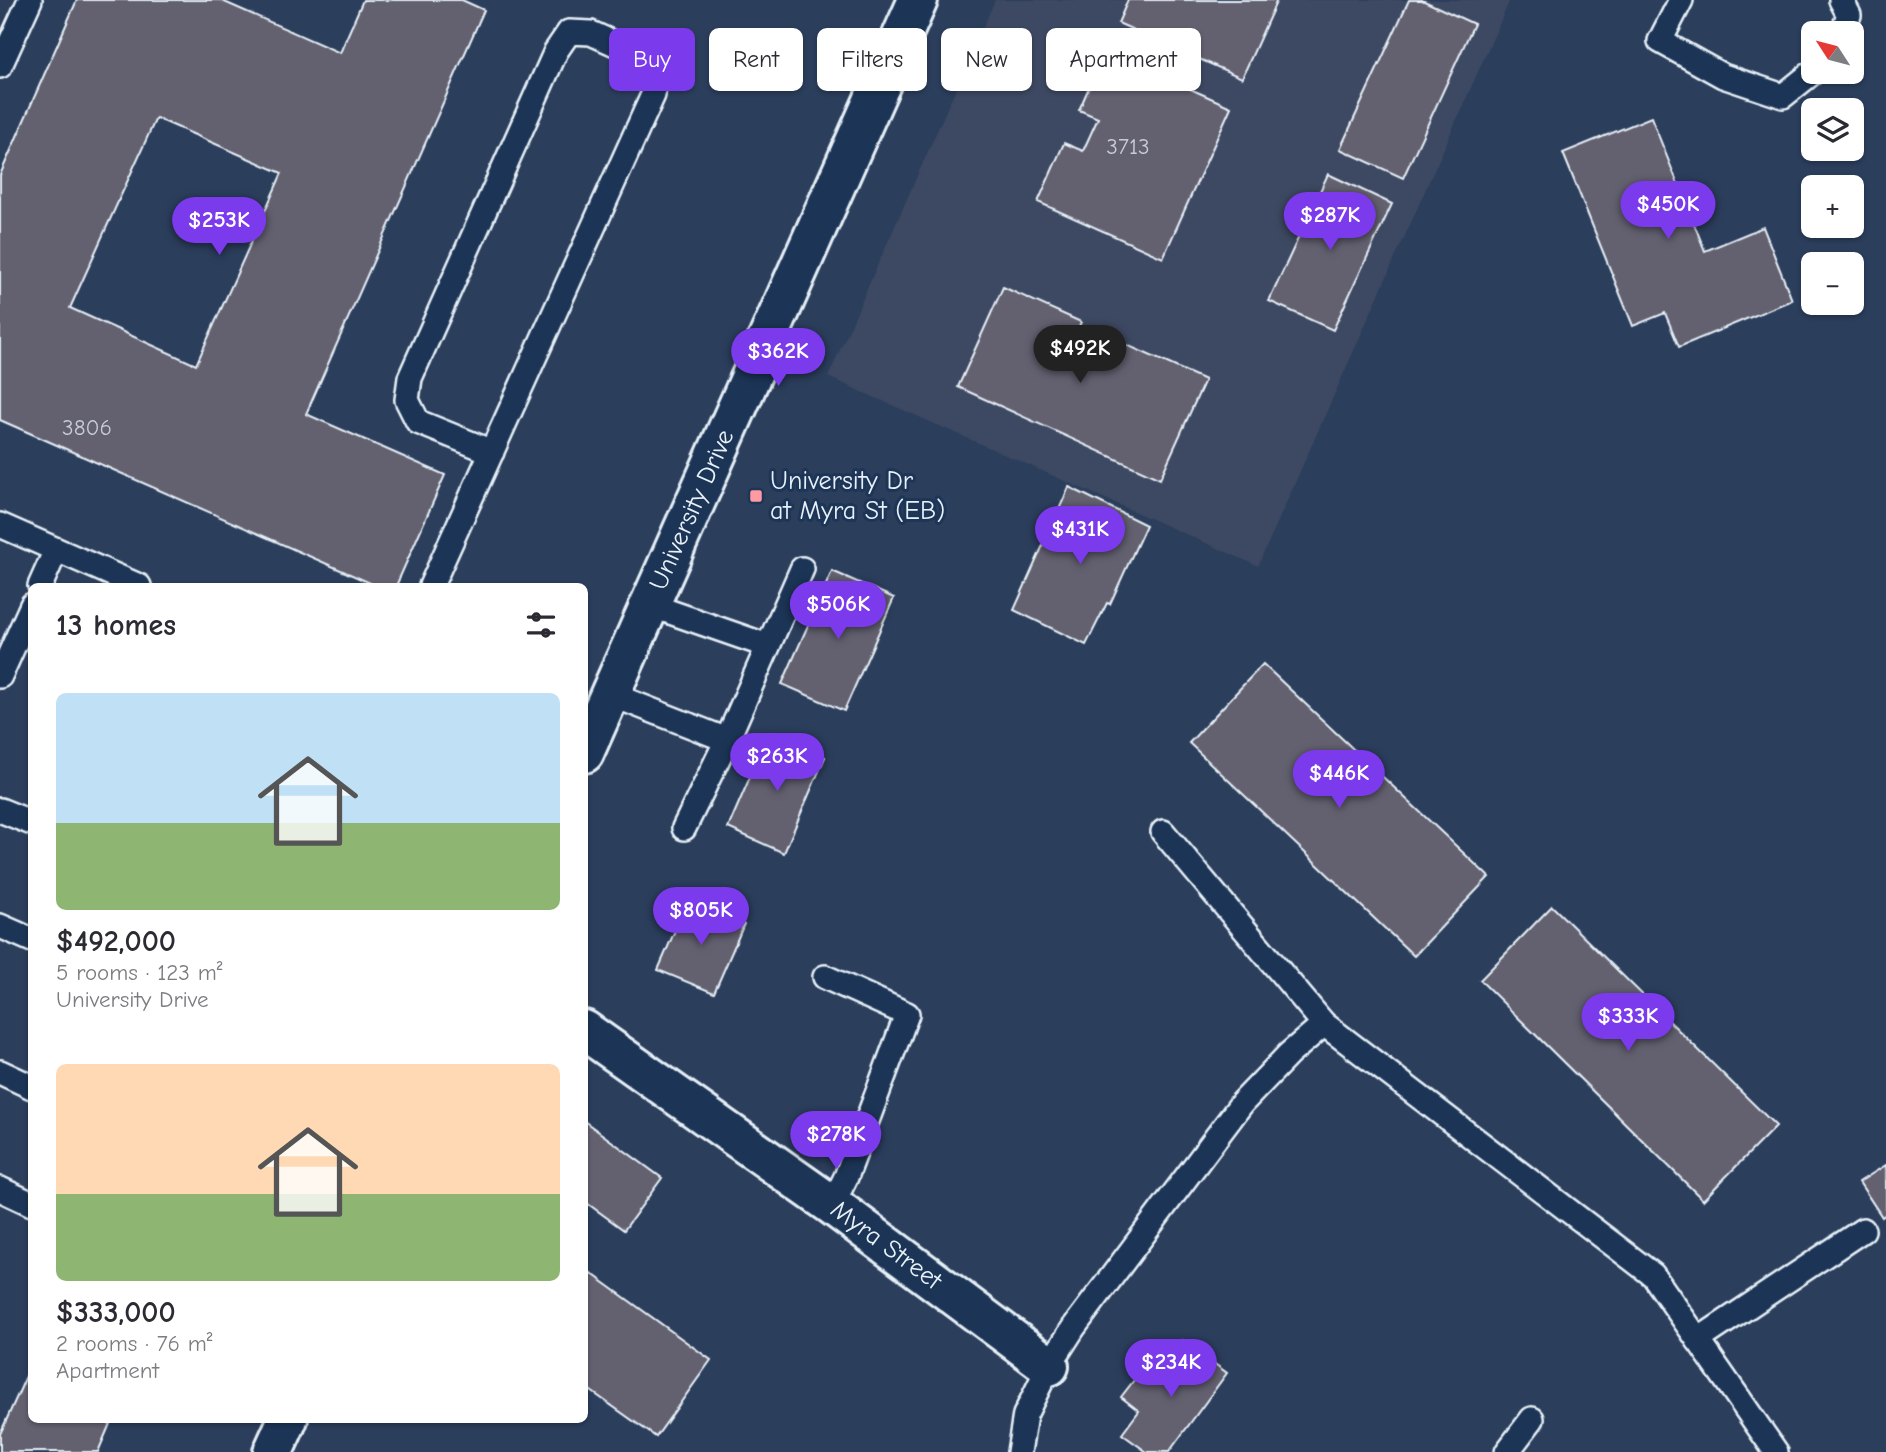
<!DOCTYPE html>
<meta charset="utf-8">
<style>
:root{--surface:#fff;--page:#f2f2f3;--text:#2b2b33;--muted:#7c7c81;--accent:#7c3aed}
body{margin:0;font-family:"Comic Neue",sans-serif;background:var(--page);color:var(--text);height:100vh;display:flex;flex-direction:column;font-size:26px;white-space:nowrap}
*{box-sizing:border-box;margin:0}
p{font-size:23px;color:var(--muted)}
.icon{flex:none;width:38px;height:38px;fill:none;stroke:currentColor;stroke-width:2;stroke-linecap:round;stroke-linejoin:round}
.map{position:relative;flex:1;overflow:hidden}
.side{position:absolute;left:28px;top:583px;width:560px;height:840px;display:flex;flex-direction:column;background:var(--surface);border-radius:10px;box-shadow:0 2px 5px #0004}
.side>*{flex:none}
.guide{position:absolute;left:609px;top:28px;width:665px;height:63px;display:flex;gap:14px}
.needle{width:46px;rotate:306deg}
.buttons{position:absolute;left:1801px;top:21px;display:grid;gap:14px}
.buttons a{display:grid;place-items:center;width:63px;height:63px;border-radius:10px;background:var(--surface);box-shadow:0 2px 5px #0004;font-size:35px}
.price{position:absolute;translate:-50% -60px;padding:0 16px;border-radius:24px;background:var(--accent);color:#fff;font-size:23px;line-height:46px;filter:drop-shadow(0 2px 4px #0008)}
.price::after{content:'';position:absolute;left:50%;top:42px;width:21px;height:16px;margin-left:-10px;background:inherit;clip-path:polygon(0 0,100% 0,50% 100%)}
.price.current{background:#222;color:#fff}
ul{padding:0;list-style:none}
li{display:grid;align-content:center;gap:14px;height:371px;padding:0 28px}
li span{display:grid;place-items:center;height:217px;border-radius:10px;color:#555}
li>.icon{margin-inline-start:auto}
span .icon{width:126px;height:126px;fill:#fffc;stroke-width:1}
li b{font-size:30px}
h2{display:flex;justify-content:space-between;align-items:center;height:84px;padding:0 28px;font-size:30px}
.chip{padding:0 24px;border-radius:10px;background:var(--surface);box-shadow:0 2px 5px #0004;font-size:24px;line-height:63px}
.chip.current{background:var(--accent);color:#fff}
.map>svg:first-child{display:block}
.built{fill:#3c4862}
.building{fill:#64616f;stroke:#e8f1f8;stroke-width:2;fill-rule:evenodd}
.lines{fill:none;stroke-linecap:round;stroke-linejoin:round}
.lane-casing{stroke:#e8f1f8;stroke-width:28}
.street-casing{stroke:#e8f1f8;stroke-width:44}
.secondary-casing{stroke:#e8f1f8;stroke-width:44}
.lane{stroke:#1d3557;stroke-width:23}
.street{stroke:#1d3557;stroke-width:38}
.secondary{stroke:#1d3557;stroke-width:38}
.poi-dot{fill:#ff9aa2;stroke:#1d3557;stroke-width:2.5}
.labels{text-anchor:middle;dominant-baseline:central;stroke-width:6;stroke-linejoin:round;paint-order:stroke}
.number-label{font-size:23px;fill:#c7cdd6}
.poi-label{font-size:26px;fill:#e8f1f8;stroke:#1d3557;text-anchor:start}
.street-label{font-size:26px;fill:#e8f1f8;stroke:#1d3557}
</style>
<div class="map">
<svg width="1886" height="1452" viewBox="0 0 1886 1452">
<rect width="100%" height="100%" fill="#2b3e5c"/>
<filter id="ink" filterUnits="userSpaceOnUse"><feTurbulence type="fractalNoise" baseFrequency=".0143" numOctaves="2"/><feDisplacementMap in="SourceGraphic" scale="14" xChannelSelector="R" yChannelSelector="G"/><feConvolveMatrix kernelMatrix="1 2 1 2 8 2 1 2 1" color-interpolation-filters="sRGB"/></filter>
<g filter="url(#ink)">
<path class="built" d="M995 0H1510L1258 566 828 377Z"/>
<g class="building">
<path d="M77 0H220L340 53 363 0H462L484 10 306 414 445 475 396 586H377L0 420V175ZM156 118 282 173 196 365 70 308Z"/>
<path d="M1128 0H1277L1242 78 1118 23Z"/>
<path d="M1409 0H1422L1474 24 1403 178 1340 149Z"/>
<path d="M1105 51 1231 107 1163 258 1038 202 1064 143 1083 151 1098 118 1079 110Z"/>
<path d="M1651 117 1705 251 1763 227 1792 300 1679 347 1665 313 1633 326 1563 153Z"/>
<path d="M1328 174 1392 204 1333 330 1269 301Z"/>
<path d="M1003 287 1081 322 1072 341 1119 362 1127 345 1205 380 1160 479 958 387Z"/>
<path d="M1069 487 1146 525 1110 604 1107 603 1086 645 1014 610Z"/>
<path d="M832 571 894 598 844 711 782 684Z"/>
<path d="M1263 664 1489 877 1414 956 1189 743Z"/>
<path d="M769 733 825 757 784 853 728 828Z"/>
<path d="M688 900 744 924 714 993 658 970Z"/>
<path d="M1552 906 1776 1126 1703 1200 1480 980Z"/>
<path d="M584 1121 662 1178 624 1230 584 1201Z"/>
<path d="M1886 1165V1214L1882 1217 1859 1182Z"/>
<path d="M584 1268 711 1360 656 1437 584 1386Z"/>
<path d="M1182 1340 1227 1373 1169 1452H1147L1122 1434 1139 1411 1121 1397 1138 1375 1151 1384Z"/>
<path d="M32 1363V1419H112L98 1452H0V1434Z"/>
</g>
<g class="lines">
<defs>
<g id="lane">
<path d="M1681 0 1660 41 1723 76 1783 96 1813 72"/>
<path d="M1841 0 1849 15 1842 33"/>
<path d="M0 66 30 0"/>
<path d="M0 525 139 586"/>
<path d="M40 586 56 550"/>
<path d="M431 586 653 95 654 80 651 60 591 33 569 32 556 51 410 378 407 400 418 422 492 452"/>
<path d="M650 605 768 646"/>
<path d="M0 676 32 605"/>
<path d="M610 694 727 740 802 569"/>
<path d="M0 810 32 823"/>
<path d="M684 828 727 740"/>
<path d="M1163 832 1324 1024 1653 1275 1776 1452"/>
<path d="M0 926 32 940"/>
<path d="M825 977 907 1014 846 1177 832 1205"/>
<path d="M0 1072 32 1087"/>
<path d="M0 1189 32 1204"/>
<path d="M1698 1340 1863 1230"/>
<path d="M1019 1452 1025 1415 1049 1366 1074 1327 1242 1103 1289 1054 1324 1024"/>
<path d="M1507 1452 1532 1419"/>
</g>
<g id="street">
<path id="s1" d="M584 1030 832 1205 1049 1366"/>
</g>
<g id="secondary">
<path id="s2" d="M584 753 918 0"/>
<path d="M273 1452 288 1419"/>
</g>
</defs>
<use href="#lane" class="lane-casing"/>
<use href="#street" class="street-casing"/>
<use href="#secondary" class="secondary-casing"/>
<use href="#lane" class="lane"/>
<use href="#street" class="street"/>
<use href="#secondary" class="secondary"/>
</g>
</g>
<rect class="poi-dot" x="749" y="489" width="14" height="14" rx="3.5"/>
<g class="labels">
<g class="number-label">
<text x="1128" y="146">3713</text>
<text x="87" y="427">3806</text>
</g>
<g class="poi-label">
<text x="770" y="481">University Dr<tspan x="770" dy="30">at Myra St (EB)</tspan></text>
</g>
<g class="street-label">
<text stroke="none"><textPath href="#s2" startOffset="266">University Drive</textPath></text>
<text stroke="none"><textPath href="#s1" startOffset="371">Myra Street</textPath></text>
</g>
</g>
</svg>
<div class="buttons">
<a><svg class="needle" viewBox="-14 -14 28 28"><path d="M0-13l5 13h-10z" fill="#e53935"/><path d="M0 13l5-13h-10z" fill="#7c7c81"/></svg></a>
<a><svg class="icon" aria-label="layers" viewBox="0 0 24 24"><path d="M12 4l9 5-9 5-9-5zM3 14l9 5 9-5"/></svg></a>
<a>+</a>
<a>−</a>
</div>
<b class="price" style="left:1668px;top:241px">$450K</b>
<b class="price" style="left:1330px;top:252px">$287K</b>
<b class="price" style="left:219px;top:257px">$253K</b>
<b class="price current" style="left:1080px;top:385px">$492K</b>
<b class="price" style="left:778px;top:388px">$362K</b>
<b class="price" style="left:1080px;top:566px">$431K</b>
<b class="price" style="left:838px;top:641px">$506K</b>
<b class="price" style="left:777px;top:793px">$263K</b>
<b class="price" style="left:1339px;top:810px">$446K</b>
<b class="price" style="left:701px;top:947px">$805K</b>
<b class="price" style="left:1628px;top:1053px">$333K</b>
<b class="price" style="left:836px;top:1171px">$278K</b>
<b class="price" style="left:1171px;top:1399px">$234K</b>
<div class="guide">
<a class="chip current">Buy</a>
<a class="chip">Rent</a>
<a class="chip">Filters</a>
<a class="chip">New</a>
<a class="chip">Apartment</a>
</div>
<section class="side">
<h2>13 homes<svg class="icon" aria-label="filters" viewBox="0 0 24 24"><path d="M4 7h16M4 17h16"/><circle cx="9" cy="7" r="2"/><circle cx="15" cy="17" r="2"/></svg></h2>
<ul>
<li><span style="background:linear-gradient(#bfe0f5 60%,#8fb573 0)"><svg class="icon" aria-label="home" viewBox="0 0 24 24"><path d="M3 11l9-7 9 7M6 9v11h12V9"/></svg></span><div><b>$492,000</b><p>5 rooms · 123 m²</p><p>University Drive</p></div></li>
<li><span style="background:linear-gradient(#ffd9b3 60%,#8fb573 0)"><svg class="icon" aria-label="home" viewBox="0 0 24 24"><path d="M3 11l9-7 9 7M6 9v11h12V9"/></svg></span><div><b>$333,000</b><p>2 rooms · 76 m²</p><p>Apartment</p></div></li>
</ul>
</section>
</div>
